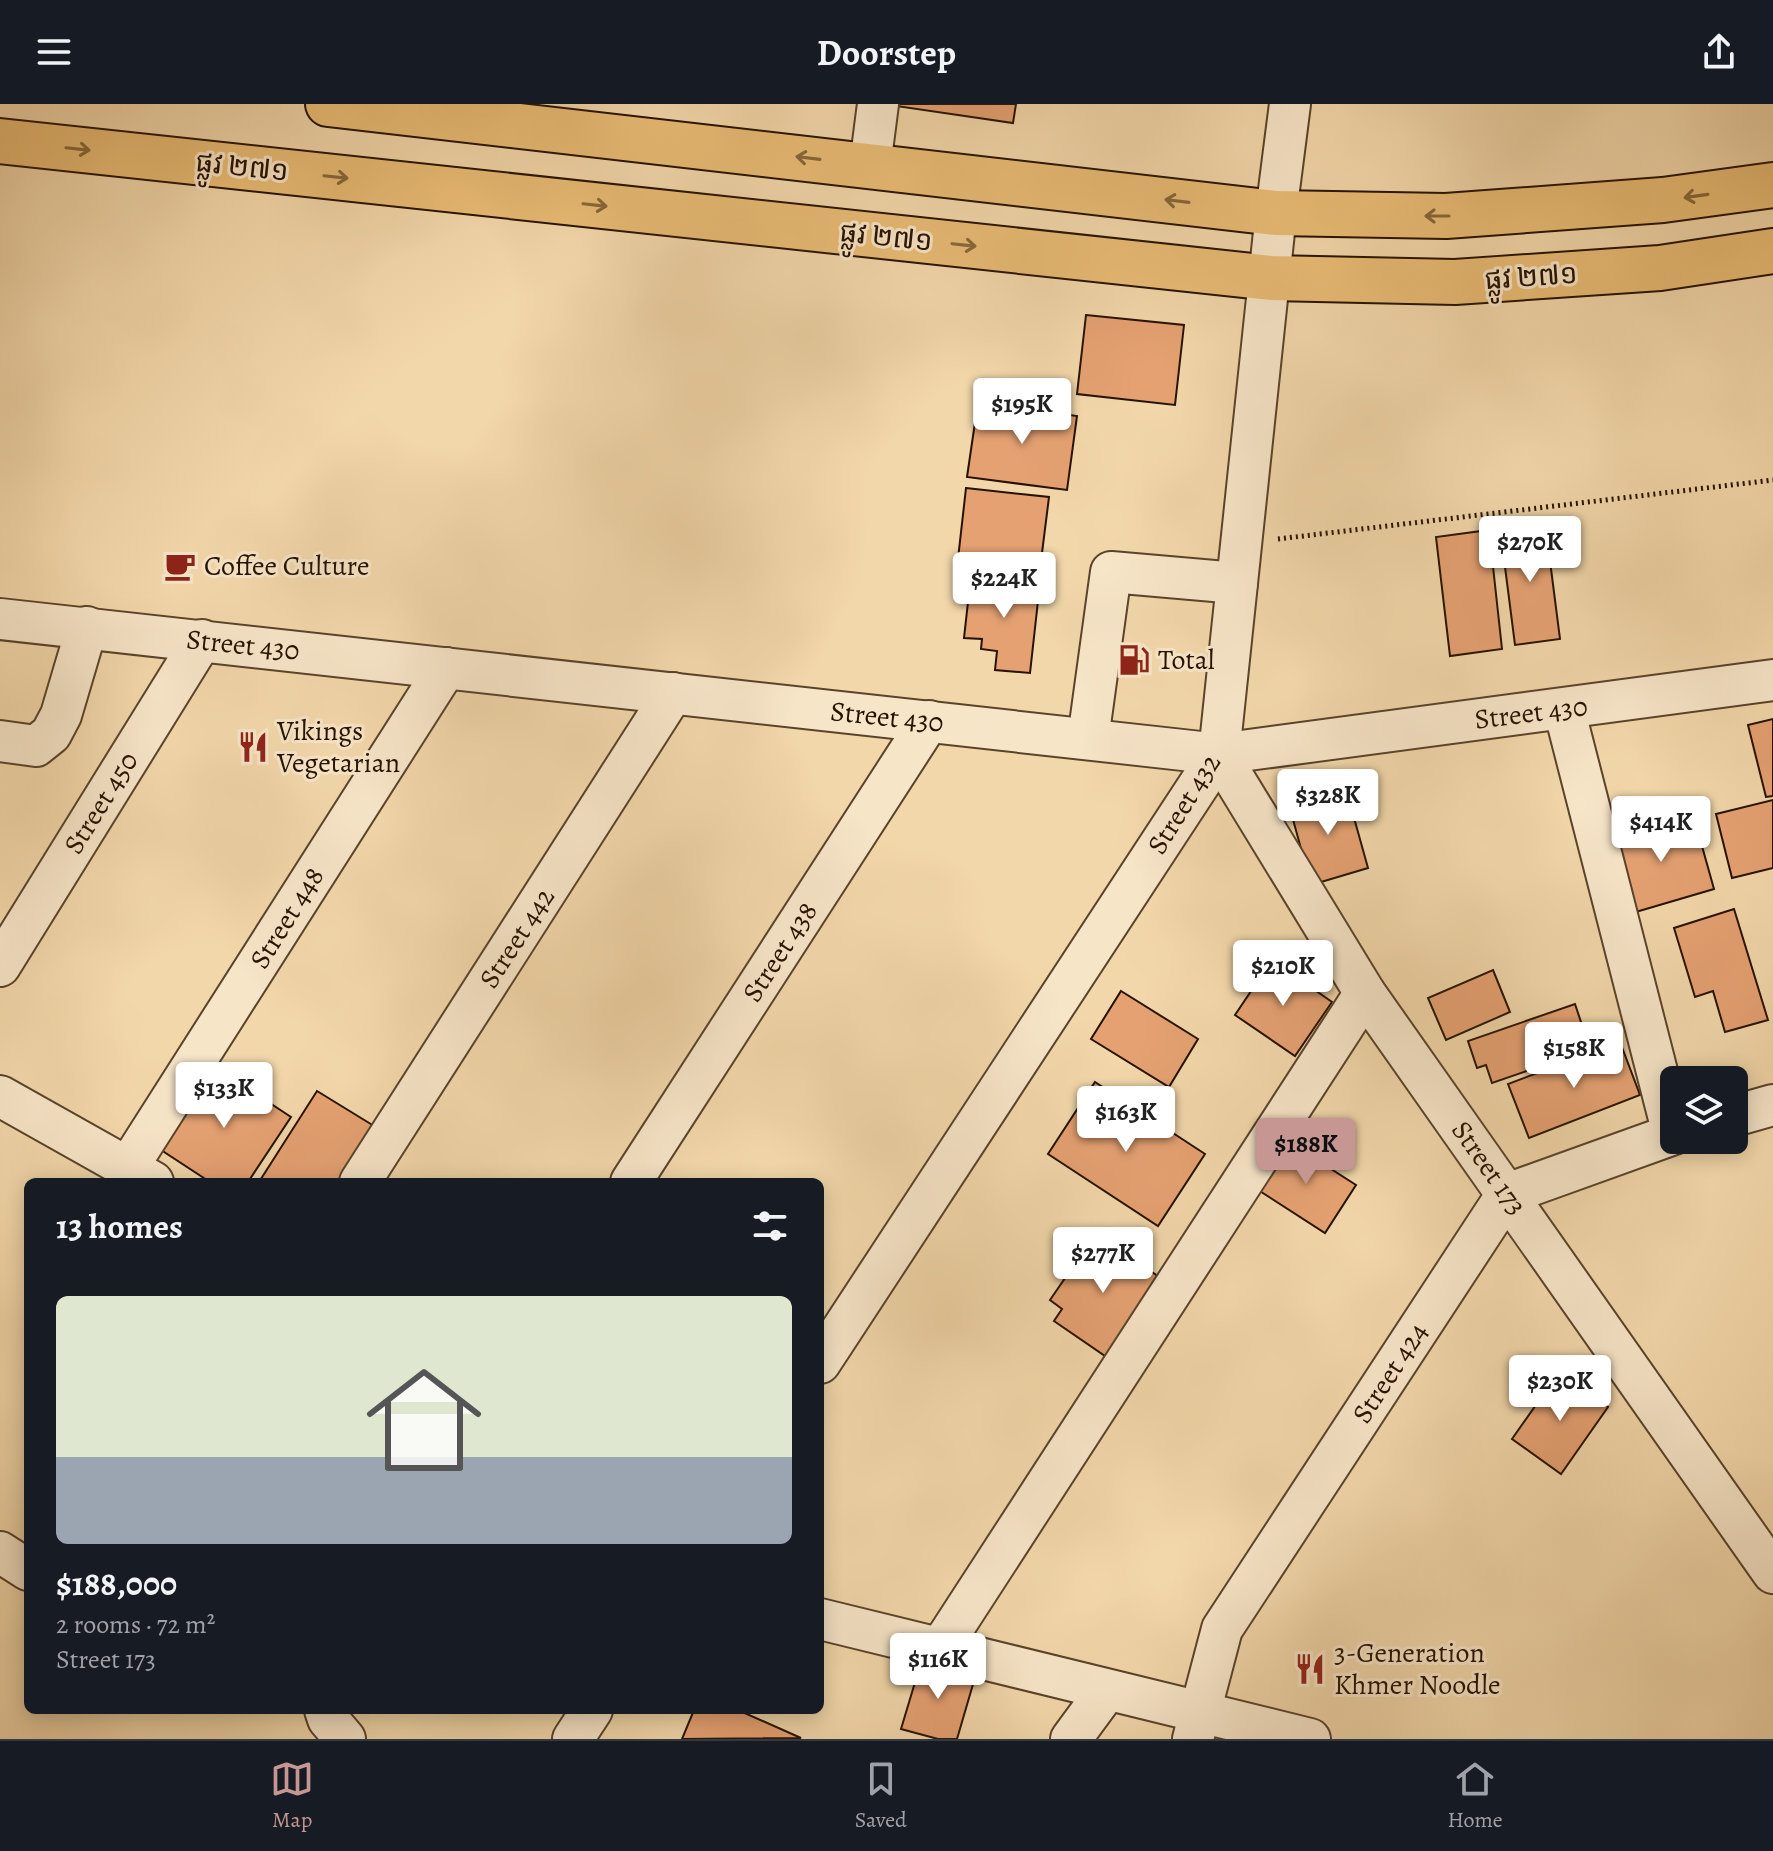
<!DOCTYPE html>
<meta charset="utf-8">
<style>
:root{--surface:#171b24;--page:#20242c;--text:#f1f3f6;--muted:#9ea1a6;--line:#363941;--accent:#c59692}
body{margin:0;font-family:Alegreya,"Noto Sans Khmer",serif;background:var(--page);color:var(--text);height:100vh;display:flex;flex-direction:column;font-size:30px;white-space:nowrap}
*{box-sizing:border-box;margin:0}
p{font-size:26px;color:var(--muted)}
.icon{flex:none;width:44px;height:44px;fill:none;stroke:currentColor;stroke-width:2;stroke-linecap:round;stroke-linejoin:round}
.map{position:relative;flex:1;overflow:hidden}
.panel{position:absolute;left:24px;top:1074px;width:800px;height:536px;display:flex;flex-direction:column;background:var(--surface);border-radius:12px;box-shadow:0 4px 20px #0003}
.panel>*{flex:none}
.fabs{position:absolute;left:1660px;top:962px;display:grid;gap:16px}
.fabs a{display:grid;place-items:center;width:88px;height:88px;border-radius:12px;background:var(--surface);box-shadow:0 4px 20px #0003;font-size:40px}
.price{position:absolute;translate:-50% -68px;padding:0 18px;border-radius:8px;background:#fff;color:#222;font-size:26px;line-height:52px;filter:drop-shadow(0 2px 4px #0008)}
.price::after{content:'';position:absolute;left:50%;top:48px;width:24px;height:18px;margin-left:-12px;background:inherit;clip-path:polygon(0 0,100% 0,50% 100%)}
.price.current{background:var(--accent);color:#111}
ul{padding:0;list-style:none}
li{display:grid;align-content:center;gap:16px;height:424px;padding:0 32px}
li span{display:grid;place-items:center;height:248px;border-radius:12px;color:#555}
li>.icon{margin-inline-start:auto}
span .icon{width:144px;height:144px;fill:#fffc;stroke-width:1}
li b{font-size:34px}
h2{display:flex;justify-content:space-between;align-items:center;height:96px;padding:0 32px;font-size:34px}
header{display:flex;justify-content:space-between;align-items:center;height:104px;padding:0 32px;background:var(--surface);font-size:36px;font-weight:700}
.menu{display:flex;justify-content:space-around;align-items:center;height:112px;border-top:2px solid var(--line);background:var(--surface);font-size:22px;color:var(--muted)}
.menu a{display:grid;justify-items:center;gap:4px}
.menu .current{color:var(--accent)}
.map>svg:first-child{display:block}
.building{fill:#e5a172;stroke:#261200;stroke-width:2}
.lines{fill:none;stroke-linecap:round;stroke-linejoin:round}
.minor-casing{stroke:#59432a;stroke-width:44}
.major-casing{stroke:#261200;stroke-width:48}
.path{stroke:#261200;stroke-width:5;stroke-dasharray:2 4;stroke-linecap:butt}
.minor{stroke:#f7e5c8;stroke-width:40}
.major{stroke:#e9bc75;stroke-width:44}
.oneway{stroke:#88673a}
.labels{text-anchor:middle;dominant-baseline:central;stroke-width:6;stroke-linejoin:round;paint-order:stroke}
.street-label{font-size:28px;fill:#261200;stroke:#f7e5c8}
.poi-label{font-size:28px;fill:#261200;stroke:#f7e5c8;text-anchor:start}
</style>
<header><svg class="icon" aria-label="menu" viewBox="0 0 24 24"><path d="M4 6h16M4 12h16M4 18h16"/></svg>Doorstep<svg class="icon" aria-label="share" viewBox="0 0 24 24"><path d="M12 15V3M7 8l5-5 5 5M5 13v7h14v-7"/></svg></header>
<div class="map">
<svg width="1773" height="1635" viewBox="0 0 1773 1635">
<rect width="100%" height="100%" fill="#f2d7aa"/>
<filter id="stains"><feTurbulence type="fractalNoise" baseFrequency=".0025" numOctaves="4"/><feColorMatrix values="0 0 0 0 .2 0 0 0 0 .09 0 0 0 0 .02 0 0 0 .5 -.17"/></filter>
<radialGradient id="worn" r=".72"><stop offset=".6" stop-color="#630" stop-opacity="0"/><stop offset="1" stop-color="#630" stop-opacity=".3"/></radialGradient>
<g class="building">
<path d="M896 0H1016L1013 19 896 2Z"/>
<path d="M1086 211 1184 221 1175 301 1077 290Z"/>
<path d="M978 298 1077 312 1067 386 967 373Z"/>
<path d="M966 384 1049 393 1040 465 958 455Z"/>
<path d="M1545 418 1560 535 1515 541 1500 424Z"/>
<path d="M1489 426 1502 545 1450 552 1436 433Z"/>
<path d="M971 471 1040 479 1030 569 995 566 997 547 981 545 982 535 964 534Z"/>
<path d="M1773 615V692L1766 693 1748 621Z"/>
<path d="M1346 685 1368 764 1311 781 1289 701Z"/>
<path d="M1773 696V764L1732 774 1716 710Z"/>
<path d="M1693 710 1714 785 1629 810 1607 735Z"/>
<path d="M1734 805 1768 916 1725 928 1713 887 1695 893 1674 824Z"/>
<path d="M1272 856 1332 898 1295 952 1235 911Z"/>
<path d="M1493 866 1510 908 1446 936 1428 894Z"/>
<path d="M1121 887 1198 935 1169 983 1091 935Z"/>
<path d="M1575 900 1590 945 1492 979 1486 961 1477 964 1468 937Z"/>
<path d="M1620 938 1640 991 1529 1034 1508 980Z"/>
<path d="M212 961 291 1013 248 1078H210L158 1044Z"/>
<path d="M1095 978 1205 1050 1158 1122 1048 1050Z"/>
<path d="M317 987 374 1022 338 1078H259Z"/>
<path d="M1286 1036 1356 1081 1325 1129 1255 1084Z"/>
<path d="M1096 1129 1162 1175 1108 1254 1054 1217 1062 1205 1050 1196Z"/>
<path d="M1559 1268 1608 1303 1561 1370 1512 1335Z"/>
<path d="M922 1555 976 1570 957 1635H938L901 1625Z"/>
<path d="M694 1606H738L801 1634 682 1635Z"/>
</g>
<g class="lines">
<defs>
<g id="minor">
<path d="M870 62 878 0"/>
<path d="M0 515 1219 650 1773 576"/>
<path d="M1564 605 1673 1030"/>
<path d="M1088 635 1111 468 1237 479"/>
<path d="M0 637 36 642 51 630 61 611 87 523"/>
<path d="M1219 650 1365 889 1773 1469"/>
<path d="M0 862 202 536"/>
<path d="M0 992 153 1078"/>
<path d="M1734 1012 1773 1001"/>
<path d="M128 1063 446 564"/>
<path d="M360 1078 673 589"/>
<path d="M631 1078 929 617"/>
<path d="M820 1259 1219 650 1276 109 1290 0"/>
<path d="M0 1448 28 1466"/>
<path d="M820 1515 1310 1635"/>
<path d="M939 1546 1365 889"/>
<path d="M325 1606 328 1615 345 1635"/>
<path d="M573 1635 592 1606"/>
<path d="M1071 1635 1107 1586"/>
<path d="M1193 1635 1222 1525 1507 1090 1674 1030"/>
</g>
<g id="major">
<path d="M328 0 1276 109 1446 112 1663 96 1773 81"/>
<path d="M0 37 1271 174 1455 178 1660 164 1773 147"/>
</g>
</defs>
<use href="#minor" class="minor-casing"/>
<use href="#major" class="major-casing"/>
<path class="path" d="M1278 435 1773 376"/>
<use href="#minor" class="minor"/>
<use href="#major" class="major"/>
</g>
<defs><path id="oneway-shaft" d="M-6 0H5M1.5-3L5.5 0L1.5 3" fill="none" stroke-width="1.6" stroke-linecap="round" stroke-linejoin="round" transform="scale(2)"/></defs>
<g class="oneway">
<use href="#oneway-shaft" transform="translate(78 45) rotate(6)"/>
<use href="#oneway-shaft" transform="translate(808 54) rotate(-173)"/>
<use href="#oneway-shaft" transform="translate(336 73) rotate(6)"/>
<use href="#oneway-shaft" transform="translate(1696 92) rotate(172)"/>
<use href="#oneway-shaft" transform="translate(1177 97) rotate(-173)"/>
<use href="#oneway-shaft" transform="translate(595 101) rotate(6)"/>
<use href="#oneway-shaft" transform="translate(1437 112) rotate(-180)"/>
<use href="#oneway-shaft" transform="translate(964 141) rotate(6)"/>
</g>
<defs>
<symbol id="cafe-bare" viewBox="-9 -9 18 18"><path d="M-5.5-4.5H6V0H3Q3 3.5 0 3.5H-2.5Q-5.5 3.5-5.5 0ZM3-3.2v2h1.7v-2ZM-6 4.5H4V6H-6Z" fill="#8f2418" stroke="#f7e5c8" stroke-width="2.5" paint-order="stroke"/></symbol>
<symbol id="fuel-bare" viewBox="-9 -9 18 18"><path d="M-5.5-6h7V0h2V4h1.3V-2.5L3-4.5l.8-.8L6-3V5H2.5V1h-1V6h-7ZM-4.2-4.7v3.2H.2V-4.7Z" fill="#8f2418" stroke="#f7e5c8" stroke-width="2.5" paint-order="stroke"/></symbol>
<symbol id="restaurant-bare" viewBox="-9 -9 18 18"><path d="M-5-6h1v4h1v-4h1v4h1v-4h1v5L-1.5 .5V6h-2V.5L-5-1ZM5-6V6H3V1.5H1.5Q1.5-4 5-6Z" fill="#8f2418" stroke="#f7e5c8" stroke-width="2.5" paint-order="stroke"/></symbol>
</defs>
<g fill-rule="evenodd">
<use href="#cafe-bare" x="158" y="440" width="44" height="44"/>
<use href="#fuel-bare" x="1112" y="534" width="44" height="44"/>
<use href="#restaurant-bare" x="231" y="621" width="44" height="44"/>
<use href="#restaurant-bare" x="1288" y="1543" width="44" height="44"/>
</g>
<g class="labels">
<g class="street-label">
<text transform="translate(242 63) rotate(6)">ផ្លូវ ២៧១</text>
<text transform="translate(886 133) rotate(6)">ផ្លូវ ២៧១</text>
<text transform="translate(1531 173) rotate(-4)">ផ្លូវ ២៧១</text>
<text transform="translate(243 541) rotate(6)">Street 430</text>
<text transform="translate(1531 609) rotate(-7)">Street 430</text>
<text transform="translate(887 613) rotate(6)">Street 430</text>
<text transform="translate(101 699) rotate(-58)">Street 450</text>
<text transform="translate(1184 700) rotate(-58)">Street 432</text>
<text transform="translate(287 814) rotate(-58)">Street 448</text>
<text transform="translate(517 834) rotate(-57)">Street 442</text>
<text transform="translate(780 848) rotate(-57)">Street 438</text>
<text transform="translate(1489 1064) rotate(55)">Street 173</text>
<text transform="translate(1390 1269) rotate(-57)">Street 424</text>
</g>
<g class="poi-label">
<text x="204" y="462">Coffee Culture</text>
<text x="1158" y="556">Total</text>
<text x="277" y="627">Vikings<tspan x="277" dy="32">Vegetarian</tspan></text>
<text x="1334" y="1549">3-Generation<tspan x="1334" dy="32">Khmer Noodle</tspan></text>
</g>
</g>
<rect width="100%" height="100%" filter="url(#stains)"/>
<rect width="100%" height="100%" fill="url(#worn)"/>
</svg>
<div class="fabs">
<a><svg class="icon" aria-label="layers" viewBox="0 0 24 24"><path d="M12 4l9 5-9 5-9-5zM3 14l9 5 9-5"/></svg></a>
</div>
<b class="price" style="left:1022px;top:342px">$195K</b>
<b class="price" style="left:1530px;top:480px">$270K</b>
<b class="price" style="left:1004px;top:516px">$224K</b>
<b class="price" style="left:1328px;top:733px">$328K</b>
<b class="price" style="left:1661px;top:760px">$414K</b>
<b class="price" style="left:1283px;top:904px">$210K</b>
<b class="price" style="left:1574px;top:986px">$158K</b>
<b class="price" style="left:224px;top:1026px">$133K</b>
<b class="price" style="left:1126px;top:1050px">$163K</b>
<b class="price current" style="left:1306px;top:1082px">$188K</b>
<b class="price" style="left:1103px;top:1191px">$277K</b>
<b class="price" style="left:1560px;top:1319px">$230K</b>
<b class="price" style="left:938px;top:1597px">$116K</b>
<section class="panel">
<h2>13 homes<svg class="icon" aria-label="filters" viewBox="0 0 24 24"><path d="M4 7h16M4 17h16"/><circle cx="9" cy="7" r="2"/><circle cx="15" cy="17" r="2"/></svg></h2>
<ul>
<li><span style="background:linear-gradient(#dfe7d0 65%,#9aa5b1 0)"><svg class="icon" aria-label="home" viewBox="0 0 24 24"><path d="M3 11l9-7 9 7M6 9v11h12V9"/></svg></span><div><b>$188,000</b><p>2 rooms · 72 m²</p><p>Street 173</p></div></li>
</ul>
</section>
</div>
<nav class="menu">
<a class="current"><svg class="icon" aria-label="map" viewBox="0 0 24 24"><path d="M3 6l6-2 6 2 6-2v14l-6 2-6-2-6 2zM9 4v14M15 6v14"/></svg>Map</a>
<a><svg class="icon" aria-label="saved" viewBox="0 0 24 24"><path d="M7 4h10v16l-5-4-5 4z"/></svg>Saved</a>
<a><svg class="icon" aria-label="home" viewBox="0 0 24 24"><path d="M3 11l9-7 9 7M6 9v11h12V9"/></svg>Home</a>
</nav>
